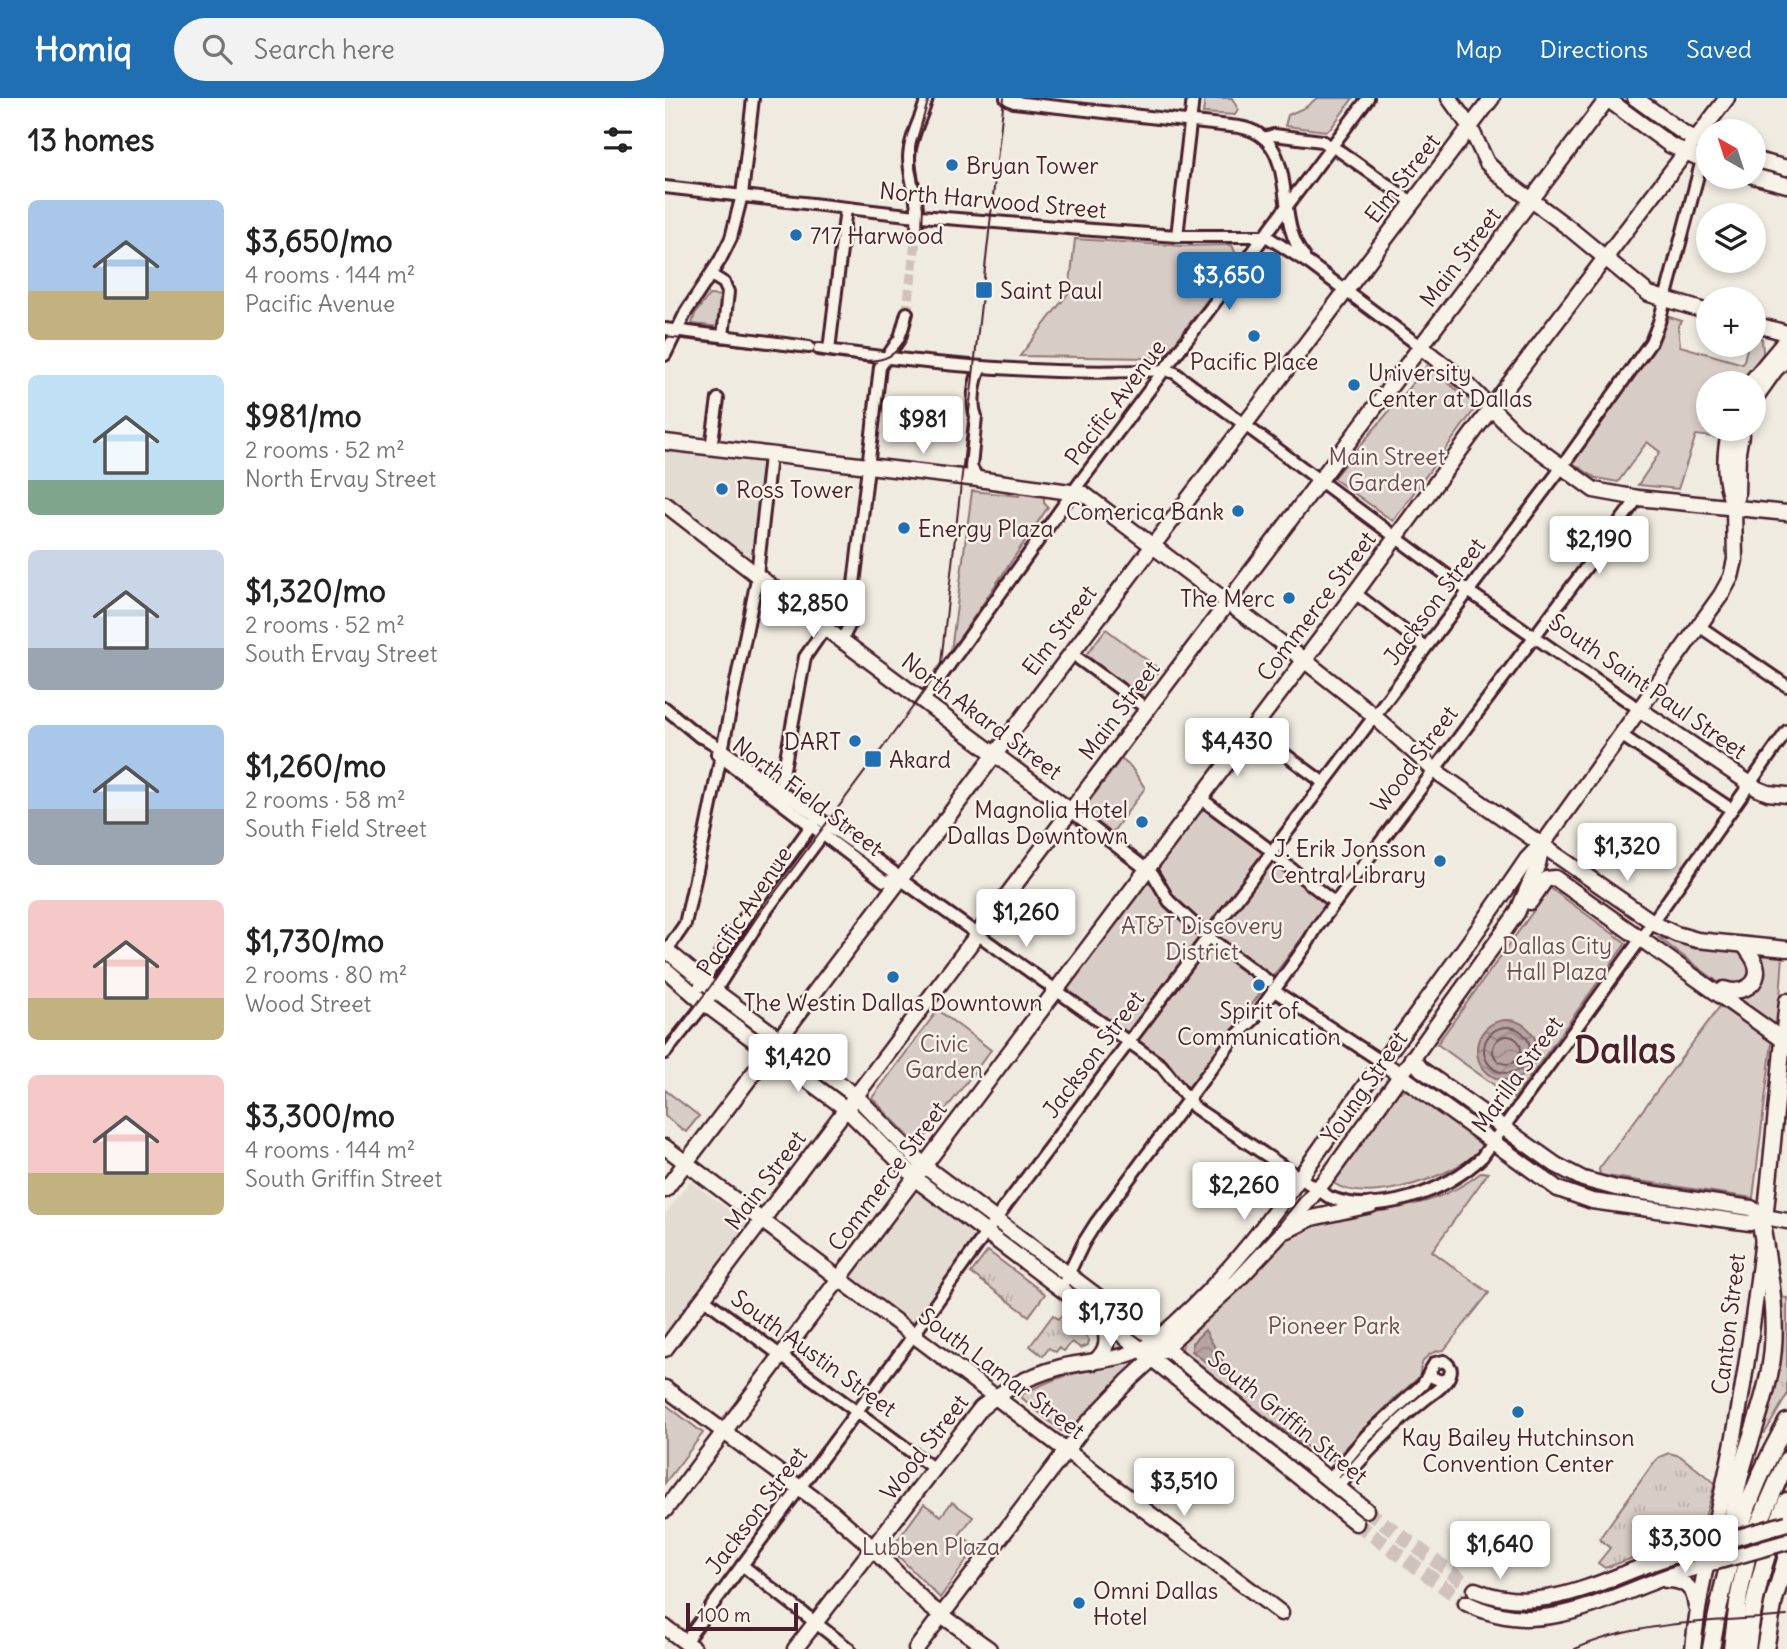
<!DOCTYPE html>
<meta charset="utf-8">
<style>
:root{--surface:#fff;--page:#f2f2f2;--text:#222;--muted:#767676;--accent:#1f6fb2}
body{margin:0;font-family:Delius,sans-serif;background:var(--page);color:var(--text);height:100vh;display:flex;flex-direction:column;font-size:26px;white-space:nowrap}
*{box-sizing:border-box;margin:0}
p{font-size:23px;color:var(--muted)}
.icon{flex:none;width:38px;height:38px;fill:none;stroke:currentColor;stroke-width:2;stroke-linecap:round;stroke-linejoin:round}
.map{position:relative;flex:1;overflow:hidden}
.drawer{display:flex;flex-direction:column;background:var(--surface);width:665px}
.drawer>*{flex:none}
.needle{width:46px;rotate:321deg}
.fabs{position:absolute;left:1031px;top:21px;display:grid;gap:14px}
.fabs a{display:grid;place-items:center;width:70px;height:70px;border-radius:50%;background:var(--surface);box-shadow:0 4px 10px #0003;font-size:35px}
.scale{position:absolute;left:21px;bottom:18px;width:112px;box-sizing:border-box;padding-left:7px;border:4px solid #4a1f2b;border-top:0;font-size:19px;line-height:24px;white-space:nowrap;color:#4a1f2b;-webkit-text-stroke:5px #f7f3e8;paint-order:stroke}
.price{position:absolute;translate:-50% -60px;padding:0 16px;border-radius:7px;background:#fff;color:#222;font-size:23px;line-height:46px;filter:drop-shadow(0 2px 4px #0008)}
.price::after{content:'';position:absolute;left:50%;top:42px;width:21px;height:16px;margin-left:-10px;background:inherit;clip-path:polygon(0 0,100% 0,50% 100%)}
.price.on{background:var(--accent);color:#fff}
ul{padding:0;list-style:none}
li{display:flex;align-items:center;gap:21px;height:175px;padding:0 28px}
li span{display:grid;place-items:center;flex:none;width:196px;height:140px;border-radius:10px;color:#555}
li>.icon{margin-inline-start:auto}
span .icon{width:84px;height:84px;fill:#fffc;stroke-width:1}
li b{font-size:30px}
h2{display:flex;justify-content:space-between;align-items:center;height:84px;padding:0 28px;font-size:30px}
header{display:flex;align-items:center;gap:42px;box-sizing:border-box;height:98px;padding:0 35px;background:var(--accent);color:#fff}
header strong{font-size:33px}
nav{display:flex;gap:38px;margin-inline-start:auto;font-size:24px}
.search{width:490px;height:63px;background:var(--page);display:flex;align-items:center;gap:18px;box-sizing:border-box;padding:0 24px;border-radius:38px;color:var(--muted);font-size:26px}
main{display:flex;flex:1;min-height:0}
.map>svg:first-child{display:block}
.built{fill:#e3dcd2}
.grass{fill:url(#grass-tufts);stroke:#917678;stroke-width:2}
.park{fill:#d8cdc6;stroke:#917678;stroke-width:2;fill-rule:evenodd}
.water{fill:url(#water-waves);stroke:#8b6f72;stroke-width:2}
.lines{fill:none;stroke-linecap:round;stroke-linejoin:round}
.shore{stroke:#76545b;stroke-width:2}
.minor-tunnel{stroke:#cfc2bc;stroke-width:10;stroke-dasharray:10 5;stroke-linecap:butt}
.major-tunnel{stroke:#cfc2bc;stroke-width:14;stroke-dasharray:14 7;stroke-linecap:butt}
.minor-casing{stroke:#4a1f2b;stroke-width:16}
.major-casing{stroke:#4a1f2b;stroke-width:19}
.highway-casing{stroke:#4a1f2b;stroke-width:21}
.minor{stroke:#f7f3e8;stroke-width:10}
.major{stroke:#f7f3e8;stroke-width:14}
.highway{stroke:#f7f3e8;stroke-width:16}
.tram{stroke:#4a1f2b;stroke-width:2}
.major-bridge-casing{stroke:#4a1f2b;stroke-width:19;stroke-linecap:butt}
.major-bridge{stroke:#f7f3e8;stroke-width:14}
.poi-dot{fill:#1f6fb2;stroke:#f7f3e8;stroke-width:2.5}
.labels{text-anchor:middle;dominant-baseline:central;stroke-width:5;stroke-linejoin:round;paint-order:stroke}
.poi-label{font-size:23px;fill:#4a1f2b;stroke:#f7f3e8;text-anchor:start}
.street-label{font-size:23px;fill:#4a1f2b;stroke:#f7f3e8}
.park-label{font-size:23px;fill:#6e4a52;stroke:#f7f3e8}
.town-label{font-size:37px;font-weight:bold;fill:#4a1f2b;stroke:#f7f3e8}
</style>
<header>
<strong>Homiq</strong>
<div class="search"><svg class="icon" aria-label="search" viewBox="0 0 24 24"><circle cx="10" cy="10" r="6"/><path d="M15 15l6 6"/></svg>Search here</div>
<nav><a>Map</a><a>Directions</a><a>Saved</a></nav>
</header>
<main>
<section class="drawer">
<h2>13 homes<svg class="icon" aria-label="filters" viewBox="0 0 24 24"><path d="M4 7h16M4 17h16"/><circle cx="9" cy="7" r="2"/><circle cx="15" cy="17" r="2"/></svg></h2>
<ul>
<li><span style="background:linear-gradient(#a9c7e8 65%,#c2b280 0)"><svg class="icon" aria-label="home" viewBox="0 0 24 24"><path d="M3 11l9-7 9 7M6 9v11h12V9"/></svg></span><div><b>$3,650/mo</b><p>4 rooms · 144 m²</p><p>Pacific Avenue</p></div></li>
<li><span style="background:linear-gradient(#bfe0f5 75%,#7fa58c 0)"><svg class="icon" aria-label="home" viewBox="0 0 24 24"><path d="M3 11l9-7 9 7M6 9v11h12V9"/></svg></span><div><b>$981/mo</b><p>2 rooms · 52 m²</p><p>North Ervay Street</p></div></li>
<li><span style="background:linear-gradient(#c9d6e8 70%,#9aa5b1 0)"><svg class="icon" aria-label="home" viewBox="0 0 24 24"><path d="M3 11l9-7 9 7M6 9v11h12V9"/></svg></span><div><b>$1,320/mo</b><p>2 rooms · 52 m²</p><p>South Ervay Street</p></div></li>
<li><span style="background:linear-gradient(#a9c7e8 60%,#9aa5b1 0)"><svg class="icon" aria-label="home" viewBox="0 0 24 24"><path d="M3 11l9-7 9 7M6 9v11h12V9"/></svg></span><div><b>$1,260/mo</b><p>2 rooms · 58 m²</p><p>South Field Street</p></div></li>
<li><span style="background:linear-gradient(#f6c9c9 70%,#c2b280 0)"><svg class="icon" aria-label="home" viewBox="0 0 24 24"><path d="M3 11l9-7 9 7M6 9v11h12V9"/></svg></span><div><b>$1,730/mo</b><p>2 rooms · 80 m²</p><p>Wood Street</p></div></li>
<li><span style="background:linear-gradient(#f6c9c9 70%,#c2b280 0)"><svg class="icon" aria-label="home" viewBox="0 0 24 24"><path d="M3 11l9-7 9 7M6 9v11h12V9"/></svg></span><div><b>$3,300/mo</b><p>4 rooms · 144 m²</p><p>South Griffin Street</p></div></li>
</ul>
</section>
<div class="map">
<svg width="1122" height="1551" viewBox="0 0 1122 1551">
<defs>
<pattern id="grass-tufts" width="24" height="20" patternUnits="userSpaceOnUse" patternTransform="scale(1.75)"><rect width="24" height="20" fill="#d8cdc6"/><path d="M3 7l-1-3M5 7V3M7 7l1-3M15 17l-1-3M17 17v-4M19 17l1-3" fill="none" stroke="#bbb0aa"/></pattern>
<pattern id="water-waves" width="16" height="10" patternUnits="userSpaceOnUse" patternTransform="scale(1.75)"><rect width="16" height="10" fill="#b7a4a2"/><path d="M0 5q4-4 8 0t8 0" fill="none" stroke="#978584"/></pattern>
</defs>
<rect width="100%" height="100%" fill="#f0ebe0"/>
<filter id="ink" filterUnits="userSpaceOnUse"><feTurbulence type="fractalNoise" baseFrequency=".0143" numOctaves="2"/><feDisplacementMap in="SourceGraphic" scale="14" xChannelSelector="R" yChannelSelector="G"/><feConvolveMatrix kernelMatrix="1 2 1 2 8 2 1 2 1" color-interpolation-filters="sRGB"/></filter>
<g filter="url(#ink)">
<g class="built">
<path d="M0 352 97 366 86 458H79L0 398Z"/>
<path d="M25 1083 82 1125 0 1236V1117Z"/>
<path d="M250 1089 313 1136 247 1226 184 1177Z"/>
</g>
<g class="grass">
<path d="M323 1153 380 1196 364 1218 306 1175Z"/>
<path d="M1114 1199 1122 1200V1297L1100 1335 1095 1334C1109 1285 1119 1251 1114 1199Z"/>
<path d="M388 1217 393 1221 396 1218 421 1237 424 1243 423 1247 416 1250 407 1244 399 1253 394 1250 391 1254 384 1250 378 1258 365 1248Z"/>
<path d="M1004 1355 1015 1358 1050 1385 1035 1436 940 1470 933 1465 945 1450 934 1441 990 1363 994 1359Z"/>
</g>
<g class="park">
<path d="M540 0H567L573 11 570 17 538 15Z"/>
<path d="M652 0H688L666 30 661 33 620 28 623 17 641 9Z"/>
<path d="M410 141 519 148 567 147 573 161 503 254 484 260 355 258 404 194Z"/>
<path d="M44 197 58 198 55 229 27 226 30 216Z"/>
<path d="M1004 219 1017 223 1013 228 1015 248 1078 266 1083 247H1088L1089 237 1097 241 1098 255 1078 285H1043V331H1058L1055 340 1031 337 1013 391 973 387 995 354 982 344 953 384 931 380 906 364 987 253Z"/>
<path d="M762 268 812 308 728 423 668 380Z"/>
<path d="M307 393 354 398 355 395 379 398V405L383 409 286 553Z"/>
<path d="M441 531 495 572 475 598 421 557Z"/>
<path d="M456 661 466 669 480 690 447 735 418 712Z"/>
<path d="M543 701 670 796 524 990 498 963 405 895 403 890Z"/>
<path d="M885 790 961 845 849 1001 772 946ZM839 922C869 923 882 956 859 976L817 969 812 955 813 944Z"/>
<path d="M994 840 1118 857 1113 929Z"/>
<path d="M1055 908 1107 944 1088 1100 935 1077 934 1071Z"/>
<path d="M273 912 326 952 253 1048 207 1000Z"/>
<path d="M746 991 814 1042 817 1050C810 1056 803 1063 795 1067 764 1084 700 1106 668 1085L731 995Z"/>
<path d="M0 992 34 1018 21 1034 0 1018Z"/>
<path d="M817 1074 823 1075 767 1153 824 1195 779 1252C763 1253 754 1263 755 1279L731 1299 670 1361 663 1363 630 1341 517 1254 518 1243C538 1223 559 1202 579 1182 598 1163 616 1141 641 1131 704 1106 758 1120 817 1074Z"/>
<path d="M468 1262 470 1266 404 1333H396L356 1299 359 1295C376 1287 393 1279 412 1275 431 1270 449 1268 468 1262Z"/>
<path d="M0 1306 38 1335 0 1385Z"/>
<path d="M287 1404 308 1419 295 1436 311 1449 275 1500 226 1451 259 1406 276 1418Z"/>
</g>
<g class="water">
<circle cx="842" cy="952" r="30"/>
<path d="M540 1232 558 1264 563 1268 564 1276 553 1267 548 1270 527 1253V1245Z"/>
</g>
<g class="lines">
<g class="shore">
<circle cx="842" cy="952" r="23"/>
<circle cx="842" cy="952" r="14"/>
</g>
<path class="minor-tunnel" d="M242 215 252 130"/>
<g class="major-tunnel">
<path d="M701 1412 810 1492"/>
<path d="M691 1425 801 1505"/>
</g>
<defs>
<g id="minor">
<path d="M341 0 349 4 574 29C637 39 607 121 639 158"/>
<path d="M599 40 609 37 657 43 676 54 747 104"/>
<path d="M0 89 243 117 428 132 512 138H601L645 166 756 249"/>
<path d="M252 130C255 102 244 83 244 59 245 38 257 19 262 0"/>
<path d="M512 138 528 0"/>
<path d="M46 177 59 185 63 194 58 238"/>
<path d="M0 231 144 249"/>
<path d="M154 251C270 267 385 278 501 272L510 275 803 493 974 611"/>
<path d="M164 252 181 110"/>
<path d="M0 257 21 214 55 162 66 140 77 97 88 0"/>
<path d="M46 350 53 301"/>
<path d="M313 381 306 369 311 318C306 307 309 281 316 270"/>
<path d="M690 495 760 549"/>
<path d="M1034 528 1122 588"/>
<path d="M177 542 184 528 215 269 235 240 242 215"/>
<path d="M414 561 474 605"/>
<path d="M259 602 413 387 703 0"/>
<path d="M0 610 35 639"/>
<path d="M587 632 659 685"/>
<path d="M31 635 57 651 227 773 235 781 496 967 529 1009 536 1014 664 1099C712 1119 781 1094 817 1059L975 842 1122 633"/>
<path d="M956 637 1066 711"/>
<path d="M52 656 219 783 235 781"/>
<path d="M115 692 140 559 160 530"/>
<path d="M542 705 601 749"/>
<path d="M406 713 481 771"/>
<path d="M606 755 670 805"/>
<path d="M488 776 504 803 543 839 603 883"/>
<path d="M2 852 20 826 40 736 91 486 105 358"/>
<path d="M34 889 76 825 149 724"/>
<path d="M608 892 717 964"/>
<path d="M0 955 50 893 100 814 161 732"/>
<path d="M400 1183 419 1144 431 1125 569 940 588 922 642 846 652 829 973 400"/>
<path d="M38 1200 268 1370"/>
<path d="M665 1381 701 1338 758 1286 765 1273"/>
<path d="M674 1389C700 1355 729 1326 763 1299 770 1294 783 1285 785 1276 788 1270 783 1266 779 1263L770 1265 765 1273 767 1279 776 1283 782 1281"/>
<path d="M77 1467 184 1551"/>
<path d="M20 1544 242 1246 341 1107 891 377 986 244 994 224 1037 62"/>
</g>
<g id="major">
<path d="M784 0 805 29 822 65 841 83 904 130 984 196 1043 214"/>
<path d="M941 0 1005 47 1043 64"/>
<path d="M970 0 1020 36 1043 48"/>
<path d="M1088 61 1122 70"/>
<path d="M1088 78 1122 87"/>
<path d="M1088 226 1122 235"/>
<path d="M756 249 800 284 851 335 929 392 973 400 1122 415"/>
<path d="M1085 285 1122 241"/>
<path d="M1088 303 1110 272 1122 260"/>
<path d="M1065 331C1058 358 1058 383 1069 409"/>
<path d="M0 344 313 381 419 396 639 562 701 611 769 672 992 827 1011 836 1032 842 1122 851"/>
<path d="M0 406 160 530 406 713"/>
<path d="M974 611 1093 691 1103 695 1122 697"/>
<path d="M865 804 881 781 890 780 1118 942"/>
<path d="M0 851 53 895 191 998 258 1067 501 1250 701 1412"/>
<path d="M0 871 40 906 181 1011 257 1086 469 1246 691 1425"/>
<path d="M1059 891C1075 897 1097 887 1091 867 1089 860 1083 853 1079 847"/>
<path d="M747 960 756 971 891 1067 918 1081 951 1090 1086 1110 1100 1119 1122 1123"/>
<path d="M717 964 893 1091 927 1103 1085 1125 1100 1119"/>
<path d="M0 1049 616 1515"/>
<path d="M0 1092 827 0"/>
<path d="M623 1132 647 1120 706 1107"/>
<path d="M0 1251 943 0"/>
<path d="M429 1264C444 1252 444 1240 437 1223"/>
<path d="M0 1290 167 1414 199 1442 264 1508 324 1551"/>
<path d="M0 1412 690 495 841 290 1062 0"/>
<path d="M1001 1482C1019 1482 1029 1489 1031 1508"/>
<path d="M810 1492C875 1519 932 1484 993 1463 1012 1456 1031 1451 1050 1445"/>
<path d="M801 1505C869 1539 925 1508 990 1483 1008 1475 1028 1471 1046 1465"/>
<path d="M0 1529 29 1551"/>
<path d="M130 1551 316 1310C340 1290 366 1277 396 1269 429 1261 463 1264 491 1242 574 1174 634 1080 696 993 751 916 809 840 862 761L883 739 1056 497 1066 479 1070 462 1069 409 1072 396 1073 354 1077 331"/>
<path d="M251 1551 419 1329 462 1284 571 1184 618 1134 667 1073 852 815 873 766 877 747"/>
<path d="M1028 1551C1036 1467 1062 1388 1075 1305 1098 1172 1108 1037 1122 903"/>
</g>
<g id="highway">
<path d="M1068 1445C1068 1433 1067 1420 1069 1408 1075 1361 1097 1318 1105 1272 1114 1226 1105 1178 1097 1132"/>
<path d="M1046 1551C1059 1468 1081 1398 1122 1324"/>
<path d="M1067 1551 1074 1497 1085 1446 1122 1362"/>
<path d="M1082 1551C1088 1499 1101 1451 1122 1403"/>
<path d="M1100 1551 1109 1502 1122 1458"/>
</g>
</defs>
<use href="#minor" class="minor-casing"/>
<use href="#major" class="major-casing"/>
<use href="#highway" class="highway-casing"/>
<use href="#minor" class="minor"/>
<use href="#major" class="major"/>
<use href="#highway" class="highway"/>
<g class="tram">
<path d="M257 131 258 109 250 70V48L264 0"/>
<path d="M0 239 139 255"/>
<path d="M151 256C198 262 237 279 247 216"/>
<path d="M0 948 45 889 94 816 242 617 271 577 276 565 339 0"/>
<path d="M910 1551C975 1522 1052 1524 1122 1518"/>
</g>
<defs>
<g id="major-bridge">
<path d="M1056 1444 1122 1425"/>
<path d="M1051 1464 1122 1444"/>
</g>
</defs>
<use href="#major-bridge" class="major-bridge-casing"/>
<use href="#major-bridge" class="major-bridge"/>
</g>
</g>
<g class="poi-dot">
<circle cx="287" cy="67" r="7"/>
<circle cx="131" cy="137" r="7"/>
<rect x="310" y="183" width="18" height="18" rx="3.5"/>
<circle cx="589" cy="238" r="7"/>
<circle cx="689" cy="287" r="7"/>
<circle cx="57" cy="391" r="7"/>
<circle cx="573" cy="413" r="7"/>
<circle cx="239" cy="430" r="7"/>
<circle cx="624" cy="500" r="7"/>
<circle cx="190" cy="643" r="7"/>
<rect x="199" y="652" width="18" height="18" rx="3.5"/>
<circle cx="477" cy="724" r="7"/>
<circle cx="775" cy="763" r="7"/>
<circle cx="228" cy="879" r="7"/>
<circle cx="594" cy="887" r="7"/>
<circle cx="853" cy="1314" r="7"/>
<circle cx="414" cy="1505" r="7"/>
</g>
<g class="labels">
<g class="poi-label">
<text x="301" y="67">Bryan Tower</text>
<text x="145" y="137">717 Harwood</text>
<text x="335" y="192">Saint Paul</text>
<text x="589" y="263" text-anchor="middle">Pacific Place</text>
<text x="703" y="274">University<tspan x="703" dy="26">Center at Dallas</tspan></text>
<text x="71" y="391">Ross Tower</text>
<text x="559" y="413" text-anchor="end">Comerica Bank</text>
<text x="253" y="430">Energy Plaza</text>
<text x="610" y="500" text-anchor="end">The Merc</text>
<text x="176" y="643" text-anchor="end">DART</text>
<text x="224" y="661">Akard</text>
<text x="463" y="711" text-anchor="end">Magnolia Hotel<tspan x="463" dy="26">Dallas Downtown</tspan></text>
<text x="761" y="750" text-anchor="end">J. Erik Jonsson<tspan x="761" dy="26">Central Library</tspan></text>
<text x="228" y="904" text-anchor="middle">The Westin Dallas Downtown</text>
<text x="594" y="912" text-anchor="middle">Spirit of<tspan x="594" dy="26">Communication</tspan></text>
<text x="853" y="1339" text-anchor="middle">Kay Bailey Hutchinson<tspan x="853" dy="26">Convention Center</tspan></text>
<text x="428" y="1492">Omni Dallas<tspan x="428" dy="26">Hotel</tspan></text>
</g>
<g class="street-label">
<text transform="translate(737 80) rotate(-52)">Elm Street</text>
<text transform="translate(328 102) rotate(5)">North Harwood Street</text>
<text transform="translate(795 159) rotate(-53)">Main Street</text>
<text transform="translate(450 304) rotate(-53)">Pacific Avenue</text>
<text transform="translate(769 503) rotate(-53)">Jackson Street</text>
<text transform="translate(651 508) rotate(-53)">Commerce Street</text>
<text transform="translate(394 532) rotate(-53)">Elm Street</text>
<text transform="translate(983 588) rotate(35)">South Saint Paul Street</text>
<text transform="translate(454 612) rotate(-53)">Main Street</text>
<text transform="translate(317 618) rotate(37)">North Akard Street</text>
<text transform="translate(749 661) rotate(-53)">Wood Street</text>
<text transform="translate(143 698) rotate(37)">North Field Street</text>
<text transform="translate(79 813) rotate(-56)">Pacific Avenue</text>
<text transform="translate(428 956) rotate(-53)">Jackson Street</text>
<text transform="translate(852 976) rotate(-54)">Marilla Street</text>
<text transform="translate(699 989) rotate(-55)">Young Street</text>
<text transform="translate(222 1078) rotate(-53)">Commerce Street</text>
<text transform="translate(100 1082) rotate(-53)">Main Street</text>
<text transform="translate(1063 1226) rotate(-83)">Canton Street</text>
<text transform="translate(149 1255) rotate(36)">South Austin Street</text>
<text transform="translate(337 1275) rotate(37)">South Lamar Street</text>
<text transform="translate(623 1319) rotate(39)">South Griffin Street</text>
<text transform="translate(259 1349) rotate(-52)">Wood Street</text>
<text transform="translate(91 1412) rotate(-53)">Jackson Street</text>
</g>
<g class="park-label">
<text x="722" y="358">Main Street<tspan x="722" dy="26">Garden</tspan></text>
<text x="537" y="827">AT&amp;T Discovery<tspan x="537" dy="26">District</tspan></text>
<text x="892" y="847">Dallas City<tspan x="892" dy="26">Hall Plaza</tspan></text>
<text x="279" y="945">Civic<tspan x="279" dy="26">Garden</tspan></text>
<text x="669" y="1227">Pioneer Park</text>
<text x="266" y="1448">Lubben Plaza</text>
</g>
<g class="town-label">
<text x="960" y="952">Dallas</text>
</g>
</g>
</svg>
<div class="fabs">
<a><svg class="needle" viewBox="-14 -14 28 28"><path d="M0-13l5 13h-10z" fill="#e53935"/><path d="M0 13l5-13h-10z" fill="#767676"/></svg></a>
<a><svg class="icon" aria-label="layers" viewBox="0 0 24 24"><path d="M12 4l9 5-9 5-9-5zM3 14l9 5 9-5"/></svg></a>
<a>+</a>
<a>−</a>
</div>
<div class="scale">100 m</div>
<b class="price on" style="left:564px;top:214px">$3,650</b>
<b class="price" style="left:258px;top:358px">$981</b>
<b class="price" style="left:934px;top:478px">$2,190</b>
<b class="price" style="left:148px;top:542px">$2,850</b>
<b class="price" style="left:572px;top:680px">$4,430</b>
<b class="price" style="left:962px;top:785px">$1,320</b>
<b class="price" style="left:361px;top:851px">$1,260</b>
<b class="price" style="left:133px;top:996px">$1,420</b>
<b class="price" style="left:579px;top:1124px">$2,260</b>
<b class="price" style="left:446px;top:1251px">$1,730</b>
<b class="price" style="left:519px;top:1420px">$3,510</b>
<b class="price" style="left:1020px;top:1477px">$3,300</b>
<b class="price" style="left:835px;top:1483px">$1,640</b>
</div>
</main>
